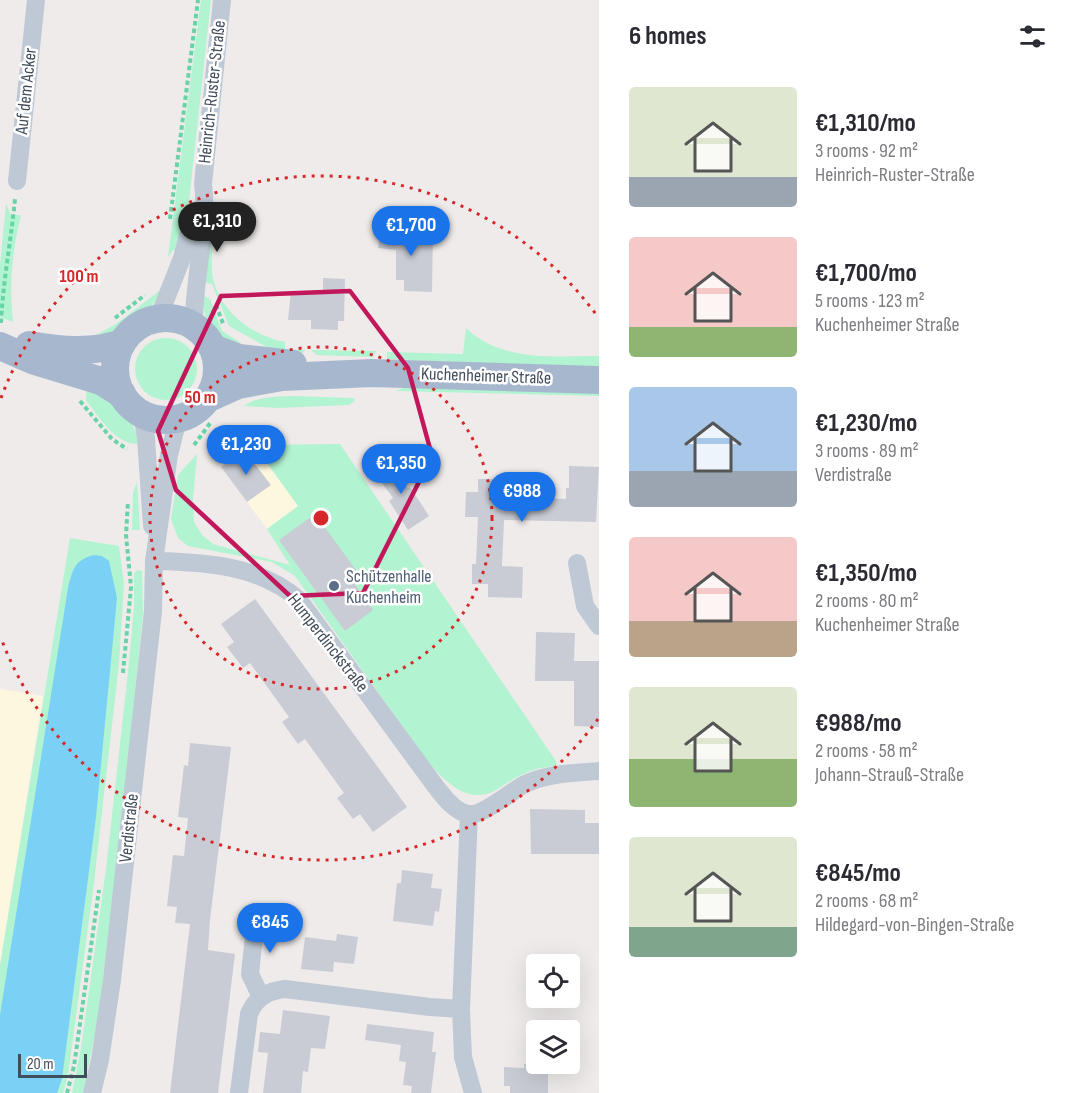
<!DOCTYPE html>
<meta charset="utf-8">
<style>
:root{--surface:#fff;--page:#f7f7f7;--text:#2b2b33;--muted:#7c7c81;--accent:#1a73e8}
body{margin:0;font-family:"Sofia Sans Condensed",sans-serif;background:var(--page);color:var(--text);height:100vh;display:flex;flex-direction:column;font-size:22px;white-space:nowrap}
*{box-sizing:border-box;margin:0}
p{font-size:20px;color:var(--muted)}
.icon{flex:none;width:33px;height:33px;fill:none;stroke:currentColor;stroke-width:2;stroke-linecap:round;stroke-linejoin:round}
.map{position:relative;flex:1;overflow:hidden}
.sheet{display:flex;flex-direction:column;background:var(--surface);width:480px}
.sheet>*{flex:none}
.buttons{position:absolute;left:526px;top:954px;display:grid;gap:12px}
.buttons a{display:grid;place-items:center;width:54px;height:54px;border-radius:6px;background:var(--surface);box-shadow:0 6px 24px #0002;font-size:30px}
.scale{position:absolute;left:18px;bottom:15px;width:69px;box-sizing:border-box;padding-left:6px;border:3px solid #424d5b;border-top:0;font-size:16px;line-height:21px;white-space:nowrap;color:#424d5b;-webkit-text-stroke:4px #fff;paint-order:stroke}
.price{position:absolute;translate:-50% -51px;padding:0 14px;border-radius:21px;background:var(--accent);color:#fff;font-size:20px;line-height:39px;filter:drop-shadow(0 2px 3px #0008)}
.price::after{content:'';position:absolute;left:50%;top:36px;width:18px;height:14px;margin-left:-9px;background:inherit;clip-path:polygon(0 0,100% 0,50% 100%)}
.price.on{background:#222;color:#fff}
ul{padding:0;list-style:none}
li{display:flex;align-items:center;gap:18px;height:150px;padding:0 30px}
li span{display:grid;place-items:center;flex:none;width:168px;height:120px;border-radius:6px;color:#555}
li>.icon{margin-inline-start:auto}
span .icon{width:72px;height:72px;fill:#fffc;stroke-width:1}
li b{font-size:26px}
h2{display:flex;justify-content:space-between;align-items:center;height:72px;padding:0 30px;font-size:26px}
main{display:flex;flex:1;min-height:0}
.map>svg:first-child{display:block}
.commercial{fill:#fef7e0}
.green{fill:#b2f3d1}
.water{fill:#7ad1f5}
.building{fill:#c9ccd4}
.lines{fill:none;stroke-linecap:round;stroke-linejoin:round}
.path{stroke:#67d4a8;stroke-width:4;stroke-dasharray:4.5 3;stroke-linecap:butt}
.minor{stroke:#bfc9d5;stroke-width:18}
.primary{stroke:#a7b8ce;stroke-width:28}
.marked{fill:none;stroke:#c2185b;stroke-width:4.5;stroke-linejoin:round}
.ring{fill:none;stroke:#d62828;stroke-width:3;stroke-dasharray:3 6}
.service-dot{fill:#5c6f8a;stroke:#fff;stroke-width:2}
.labels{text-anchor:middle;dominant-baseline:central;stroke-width:5;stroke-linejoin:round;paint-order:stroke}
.street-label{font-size:18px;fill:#424d5b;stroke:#fff}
.service-label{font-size:18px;fill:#4e5e75;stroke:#fff;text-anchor:start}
.centre{fill:#d62828;stroke:#fff;stroke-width:3}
.ring-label{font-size:18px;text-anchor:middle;font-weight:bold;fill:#d62828;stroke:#fff;stroke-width:5;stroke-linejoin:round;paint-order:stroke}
</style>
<main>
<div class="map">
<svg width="599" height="1093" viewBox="0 0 599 1093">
<rect width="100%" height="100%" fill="#efebeb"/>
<g class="commercial">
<path d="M254 445 299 506 267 529 221 467 244 450 245 451Z"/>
<path d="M0 689 43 696 0 965Z"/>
</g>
<g class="green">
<path d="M201 0H211L188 211 178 251 173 250 168 257Z"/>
<path d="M6 204 11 215H21C12 253 9 283 13 322L0 317V265Z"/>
<path d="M213 230C213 244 211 259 212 273 217 309 251 336 285 342V349L305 350 303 353 274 351 229 326 212 284 203 282Z"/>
<path d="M163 288 151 307 132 318 117 332 96 335 116 324Z"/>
<path d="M202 295 210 299 222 331 238 341 243 346C237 345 229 344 224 342 208 334 203 311 202 295Z"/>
<path d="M466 328C501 362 554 356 599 356V368L387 359V352L463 354Z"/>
<circle cx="166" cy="369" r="31"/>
<path d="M311 350 377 351 372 357 317 355Z"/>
<path d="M87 383C111 397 134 415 139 444 115 445 99 417 86 400Z"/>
<path d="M409 386 599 390V396L395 391Z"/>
<path d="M292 396 354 398 355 401 349 405 278 408 244 406C258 396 276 397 292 396Z"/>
<path d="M340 444 556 761 557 765C550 767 541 767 534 770 520 774 508 782 496 790 468 806 445 781 428 762L295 576 272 562 188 546 178 538 171 519 178 475 197 454 193 499 194 522 202 535 213 544 290 565 267 529 298 506 254 445Z"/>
<path d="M137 482 140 530H132L133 493Z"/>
<path d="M70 538 119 546 124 584 119 664 93 891 68 1075 63 1093H0V965Z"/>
<path d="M137 570 142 571 143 613 120 842 98 1020 83 1093H72L81 1048 106 869 128 672 134 608V574Z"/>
</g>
<path class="water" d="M93 555 102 556 109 561 117 598 96 817 62 1079 57 1093H0V1015L68 588C73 569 74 561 93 555Z"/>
<g class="building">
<path d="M380 229 433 231 432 292 404 291V280H396V250L378 248Z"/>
<path d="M323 278 345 279 344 321H338V330L311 329V320H288L291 291 323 292Z"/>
<path d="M244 450 271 485 247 502 221 467Z"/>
<path d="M387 458 408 488 410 487 429 516 408 530 389 501 393 498 372 469Z"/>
<path d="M569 466 599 467 596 522 504 520 502 566 523 567 522 598 488 597V584H472V564H476L478 517H465L466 492H478V479H511L510 497 566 499V488H569Z"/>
<path d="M315 514 356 570 349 576 373 610 345 631 279 540Z"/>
<path d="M255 599 407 807 373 832 360 814 353 819 337 798 344 793 305 739 298 744 282 722 289 717 250 663 243 668 227 647 234 642 221 624Z"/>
<path d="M536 632 575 633 574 661H599V727L574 726V681H535Z"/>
<path d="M190 743 231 747 210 920 208 950 235 954 218 1093H170L190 924 175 923 177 907 167 906 173 855 184 856 188 818 178 817 184 765 188 766Z"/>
<path d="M530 809 585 810V823H599V854H531Z"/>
<path d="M402 870 433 874 431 888 442 889 439 912 435 911 433 926 393 921 397 883H401Z"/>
<path d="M337 934 358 937 354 964 334 962 333 972 301 969 305 937 336 941Z"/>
<path d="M283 1010 330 1016 325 1049 311 1048 308 1072 303 1071 301 1093H263L268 1053 258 1052 260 1032 280 1034Z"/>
<path d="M367 1024 434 1032 432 1052H436L431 1093H411L412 1086 403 1085 406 1062 399 1061 401 1045 365 1040Z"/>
<path d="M524 1064H544V1069H548V1093H510V1086H504V1067L524 1068Z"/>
</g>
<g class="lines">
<g class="path">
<path d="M170 219 198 0"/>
<path d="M216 305 224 326"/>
<path d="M115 318 145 295"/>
<path d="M1 323C3 281 11 241 15 199"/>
<path d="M80 401 112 439 127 449"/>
<path d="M194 445 211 422"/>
<path d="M123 673 131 587 126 535 128 502"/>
<path d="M67 1093 74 1066 99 890"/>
</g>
<g class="minor">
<path d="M17 181 36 0"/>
<path d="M158 319 182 258 193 217"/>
<path d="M194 326C193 279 209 228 203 184L222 0"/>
<path d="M142 414 146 438 152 526"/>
<path d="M154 561C204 562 260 565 299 600L436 787C444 797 454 811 468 814 482 817 511 791 525 784 548 773 575 773 599 771"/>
<path d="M577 563 585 606 599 626"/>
<path d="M469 814 461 1009 463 1057 473 1093"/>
<path d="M256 916 250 974 261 997"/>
<path d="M92 1093 100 1060 112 980 153 611 154 561 169 455 178 419"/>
<path d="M239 1093 249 1014C256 997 268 991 285 989L430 1007 461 1009"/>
</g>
<g class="primary">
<circle cx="166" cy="369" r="51"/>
<path d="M29 345C60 350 91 354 122 343"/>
<path d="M0 346 32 360 101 381 122 394"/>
<path d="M213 348 239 358 293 364"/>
<path d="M209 398 238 385 282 377 372 373 599 380"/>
</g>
</g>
<path class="marked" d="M350 291 408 368 432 456 363 593 290 596 176 490 158 431 221 296Z"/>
<g class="ring">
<circle cx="321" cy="518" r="171"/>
<path d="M598 719A342 342 0 0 1 1 638M1 398A342 342 0 0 1 598 317"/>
</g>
<circle class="service-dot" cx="334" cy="586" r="6"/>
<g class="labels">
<g class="street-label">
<text transform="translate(26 91) rotate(-84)">Auf dem Acker</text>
<text transform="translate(212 92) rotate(-84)">Heinrich-Ruster-Straße</text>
<text transform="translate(486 376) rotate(2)">Kuchenheimer Straße</text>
<text transform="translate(328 643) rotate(52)">Humperdinckstraße</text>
<text transform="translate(129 828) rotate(-84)">Verdistraße</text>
</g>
<g class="service-label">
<text x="346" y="576">Schützenhalle<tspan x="346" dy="21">Kuchenheim</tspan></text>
</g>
</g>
<circle cx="321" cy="518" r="9" class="centre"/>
<g class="ring-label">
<text x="79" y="282">100 m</text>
<text x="200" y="403">50 m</text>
</g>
</svg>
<div class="buttons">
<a><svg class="icon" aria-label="locate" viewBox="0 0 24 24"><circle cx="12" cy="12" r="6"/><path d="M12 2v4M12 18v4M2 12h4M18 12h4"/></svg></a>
<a><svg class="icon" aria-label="layers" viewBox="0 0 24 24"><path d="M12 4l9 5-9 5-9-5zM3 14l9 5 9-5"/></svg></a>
</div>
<div class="scale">20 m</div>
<b class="price on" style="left:217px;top:253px">€1,310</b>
<b class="price" style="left:411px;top:257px">€1,700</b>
<b class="price" style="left:246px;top:476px">€1,230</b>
<b class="price" style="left:401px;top:495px">€1,350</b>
<b class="price" style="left:522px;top:523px">€988</b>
<b class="price" style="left:270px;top:954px">€845</b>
</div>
<section class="sheet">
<h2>6 homes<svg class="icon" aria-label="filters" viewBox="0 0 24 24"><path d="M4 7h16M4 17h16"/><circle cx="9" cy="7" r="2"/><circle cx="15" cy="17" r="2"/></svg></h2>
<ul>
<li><span style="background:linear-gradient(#dfe7d0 75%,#9aa5b1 0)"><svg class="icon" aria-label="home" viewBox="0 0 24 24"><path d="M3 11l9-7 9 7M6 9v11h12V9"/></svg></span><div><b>€1,310/mo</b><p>3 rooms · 92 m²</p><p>Heinrich-Ruster-Straße</p></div></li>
<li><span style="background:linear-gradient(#f6c9c9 75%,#8fb573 0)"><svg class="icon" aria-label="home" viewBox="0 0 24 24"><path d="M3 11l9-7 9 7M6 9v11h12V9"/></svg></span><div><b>€1,700/mo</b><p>5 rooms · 123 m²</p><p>Kuchenheimer Straße</p></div></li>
<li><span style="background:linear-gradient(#a9c7e8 70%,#9aa5b1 0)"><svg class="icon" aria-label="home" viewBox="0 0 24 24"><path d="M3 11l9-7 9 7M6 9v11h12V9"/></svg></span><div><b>€1,230/mo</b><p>3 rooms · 89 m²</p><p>Verdistraße</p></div></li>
<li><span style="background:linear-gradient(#f6c9c9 70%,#b9a48a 0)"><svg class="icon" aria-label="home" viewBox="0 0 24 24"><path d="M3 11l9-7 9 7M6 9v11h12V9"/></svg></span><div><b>€1,350/mo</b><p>2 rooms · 80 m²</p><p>Kuchenheimer Straße</p></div></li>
<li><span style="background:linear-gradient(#dfe7d0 60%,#8fb573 0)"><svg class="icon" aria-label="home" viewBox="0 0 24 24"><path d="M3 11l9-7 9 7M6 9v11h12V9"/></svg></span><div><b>€988/mo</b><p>2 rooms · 58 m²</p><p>Johann-Strauß-Straße</p></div></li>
<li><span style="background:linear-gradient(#dfe7d0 75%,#7fa58c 0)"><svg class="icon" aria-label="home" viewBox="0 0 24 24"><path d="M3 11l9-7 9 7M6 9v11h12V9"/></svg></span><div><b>€845/mo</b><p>2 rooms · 68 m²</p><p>Hildegard-von-Bingen-Straße</p></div></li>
</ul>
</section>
</main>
